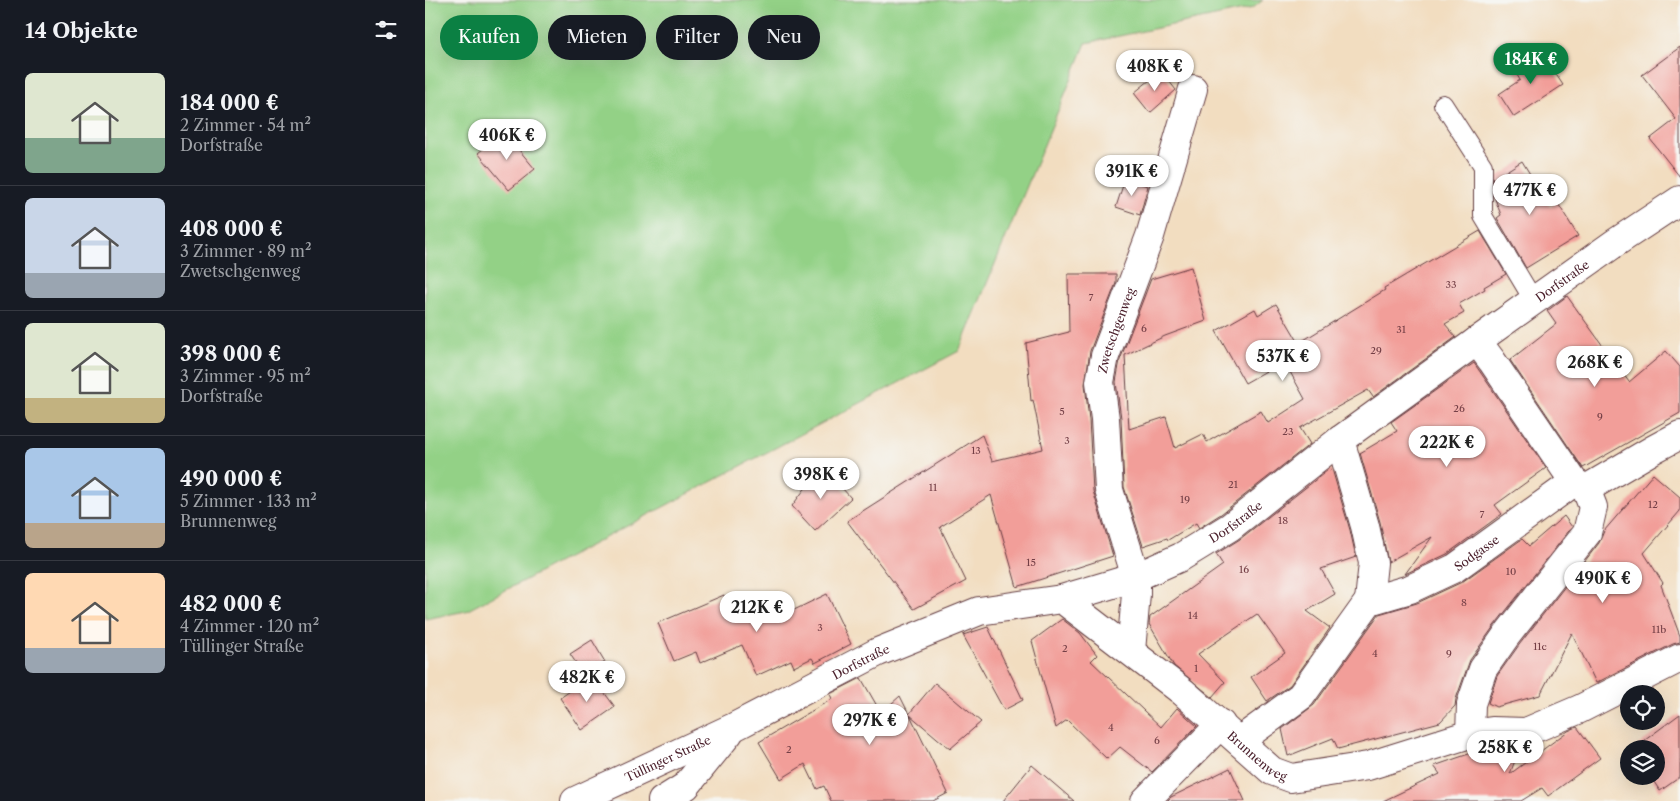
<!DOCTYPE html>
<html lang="de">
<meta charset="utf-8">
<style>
:root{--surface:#171b24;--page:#20242c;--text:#f1f3f6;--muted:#9ea1a6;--line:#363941;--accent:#0b8043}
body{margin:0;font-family:"Libre Caslon Text",serif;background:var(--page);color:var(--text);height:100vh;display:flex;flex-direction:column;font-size:19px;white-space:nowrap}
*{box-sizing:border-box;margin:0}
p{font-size:16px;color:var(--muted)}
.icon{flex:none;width:28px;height:28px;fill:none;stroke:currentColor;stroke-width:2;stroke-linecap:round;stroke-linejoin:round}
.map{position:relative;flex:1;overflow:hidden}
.details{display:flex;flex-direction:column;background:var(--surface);width:425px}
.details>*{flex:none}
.guide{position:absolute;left:15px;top:15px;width:475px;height:45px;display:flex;gap:10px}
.fabs{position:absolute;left:1195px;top:685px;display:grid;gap:10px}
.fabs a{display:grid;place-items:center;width:45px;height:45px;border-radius:50%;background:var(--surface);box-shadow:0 5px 20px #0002;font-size:25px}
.price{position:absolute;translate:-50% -42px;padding:0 11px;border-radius:18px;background:#fff;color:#222;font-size:16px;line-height:32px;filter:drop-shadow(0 1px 2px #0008)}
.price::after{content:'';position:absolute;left:50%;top:30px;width:15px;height:11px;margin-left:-8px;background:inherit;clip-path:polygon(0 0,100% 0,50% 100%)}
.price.active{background:var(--accent);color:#fff}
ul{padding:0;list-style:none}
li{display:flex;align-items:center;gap:15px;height:125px;padding:0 25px}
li+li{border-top:1px solid var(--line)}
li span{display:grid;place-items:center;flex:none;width:140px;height:100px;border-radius:8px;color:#555}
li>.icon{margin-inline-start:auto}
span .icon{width:60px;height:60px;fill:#fffc;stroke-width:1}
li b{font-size:21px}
h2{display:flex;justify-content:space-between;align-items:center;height:60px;padding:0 25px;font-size:21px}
.pill{padding:0 18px;border-radius:22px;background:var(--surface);box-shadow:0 5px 20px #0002;font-size:18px;line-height:45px}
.pill.active{background:var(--accent);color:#fff}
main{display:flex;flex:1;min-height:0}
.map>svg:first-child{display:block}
.green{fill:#93d186;stroke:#6e7858}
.building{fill:#f29e99}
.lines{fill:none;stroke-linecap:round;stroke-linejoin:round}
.service-casing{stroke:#633c41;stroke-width:20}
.minor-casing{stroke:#633c41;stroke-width:30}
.service{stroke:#fff;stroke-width:18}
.minor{stroke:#fff;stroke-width:28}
.labels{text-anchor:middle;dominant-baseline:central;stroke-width:4.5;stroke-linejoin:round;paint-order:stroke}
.number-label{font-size:10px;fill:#743f46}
.street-label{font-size:12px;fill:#4a1f2b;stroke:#f6f6f2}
</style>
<main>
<section class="details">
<h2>14 Objekte<svg class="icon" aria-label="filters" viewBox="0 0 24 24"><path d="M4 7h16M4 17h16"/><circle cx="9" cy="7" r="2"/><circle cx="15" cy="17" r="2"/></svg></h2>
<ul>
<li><span style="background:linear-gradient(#dfe7d0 65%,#7fa58c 0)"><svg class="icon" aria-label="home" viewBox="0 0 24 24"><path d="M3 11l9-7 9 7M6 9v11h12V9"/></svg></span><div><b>184 000 €</b><p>2 Zimmer · 54 m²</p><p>Dorfstraße</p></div></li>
<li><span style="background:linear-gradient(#c9d6e8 75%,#9aa5b1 0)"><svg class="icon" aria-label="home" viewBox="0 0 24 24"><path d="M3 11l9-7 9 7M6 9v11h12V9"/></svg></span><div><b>408 000 €</b><p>3 Zimmer · 89 m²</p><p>Zwetschgenweg</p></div></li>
<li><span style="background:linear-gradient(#dfe7d0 75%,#c2b280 0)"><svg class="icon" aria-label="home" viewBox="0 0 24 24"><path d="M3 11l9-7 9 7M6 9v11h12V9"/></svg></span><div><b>398 000 €</b><p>3 Zimmer · 95 m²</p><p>Dorfstraße</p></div></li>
<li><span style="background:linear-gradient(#a9c7e8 75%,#b9a48a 0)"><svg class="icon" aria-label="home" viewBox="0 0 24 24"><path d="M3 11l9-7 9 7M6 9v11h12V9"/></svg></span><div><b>490 000 €</b><p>5 Zimmer · 133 m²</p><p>Brunnenweg</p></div></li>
<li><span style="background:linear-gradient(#ffd9b3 75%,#9aa5b1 0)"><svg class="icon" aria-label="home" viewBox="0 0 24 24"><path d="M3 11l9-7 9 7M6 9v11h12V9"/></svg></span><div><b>482 000 €</b><p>4 Zimmer · 120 m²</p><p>Tüllinger Straße</p></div></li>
</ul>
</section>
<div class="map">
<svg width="1255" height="801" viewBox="0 0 1255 801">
<rect width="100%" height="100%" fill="#f6f6f2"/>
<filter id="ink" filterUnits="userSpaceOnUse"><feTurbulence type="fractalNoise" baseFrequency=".02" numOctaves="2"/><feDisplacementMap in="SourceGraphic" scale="10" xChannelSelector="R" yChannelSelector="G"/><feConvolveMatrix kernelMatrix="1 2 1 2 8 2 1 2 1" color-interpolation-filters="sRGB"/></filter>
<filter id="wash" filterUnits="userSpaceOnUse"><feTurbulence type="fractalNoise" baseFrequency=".0096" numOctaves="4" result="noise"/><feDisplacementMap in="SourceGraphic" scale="20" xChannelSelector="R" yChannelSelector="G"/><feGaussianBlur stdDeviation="1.12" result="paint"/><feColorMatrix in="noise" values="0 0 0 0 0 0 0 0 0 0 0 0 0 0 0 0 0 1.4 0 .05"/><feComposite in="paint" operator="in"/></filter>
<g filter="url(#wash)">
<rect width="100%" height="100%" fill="#f2ddc0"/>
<path class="green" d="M0 0H838L828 8 661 43 534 351 41 611 0 619Z"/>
<g id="blocks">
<g class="building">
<path d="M1255 47V177L1225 139 1251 119 1217 75Z"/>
<path d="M1116 52 1138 85 1089 117 1074 94 1095 80 1089 70Z"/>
<path d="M736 71 751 90 725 113 709 93Z"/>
<path d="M79 132 110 169 84 190 53 153Z"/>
<path d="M1097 161 1125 207 1132 202 1153 236 1101 268 1072 218 1076 215 1069 196V179Z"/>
<path d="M700 179 723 186 715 215 691 207Z"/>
<path d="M1055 231 1081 274 1059 287 1060 289 1034 304 1039 313 1020 324 1031 337 948 397 943 390 875 428 885 444 796 514 774 528 771 523 743 540 742 538 718 546 699 487 696 418 691 382 695 360 726 279 766 267 781 321 740 336 700 355 704 429 741 417 750 448 778 434 782 442 836 411 843 423 880 399 859 361 820 383 791 331 830 309 833 315 851 304 874 343 960 290 959 288Z"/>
<path d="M643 274H691V283L665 351 660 384 664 420 668 491 688 556 592 587 566 495 515 527 541 581 489 609 422 521 557 435 567 461 618 449 608 400 606 401 601 343 644 332Z"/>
<path d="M1142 296 1204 382 1241 351 1255 367V413L1158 468 1085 360 1131 324 1122 311Z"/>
<path d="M1049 363 1121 468 1070 505 1077 514 1022 554 980 574 1007 537 963 562 955 522 935 453 972 431 966 422Z"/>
<path d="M397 466 426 498 390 531 367 506Z"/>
<path d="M907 469 925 530 931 557 896 569 910 594 882 611 905 628 865 685 842 701 826 677 860 653 832 614 773 654 800 682 787 697 749 666 724 624 725 617 798 565 791 554 815 539 903 470 904 471Z"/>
<path d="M1228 474 1255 497V511L1219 553 1238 583 1236 585 1255 636V642L1248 644 1171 683 1147 633 1115 695 1071 707 1063 703 1072 676 1094 645 1174 543 1179 531Z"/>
<path d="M1139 516 1147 527 1069 626 1045 660 1031 699 1030 706 1015 722 913 749 908 738 863 756 857 729 889 705 954 614 992 603 1037 582 1097 539 1104 546Z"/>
<path d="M402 594 426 644 390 663 387 658 369 667 366 660 331 676 317 645 275 663 271 652 249 661 233 623 299 595 304 607 308 605 314 622 359 601 365 612Z"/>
<path d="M637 619 655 633 672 655 666 661 736 727 752 708 772 726 727 772 695 747 682 759 642 720 631 728 607 641Z"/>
<path d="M563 627 598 700 579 710 538 635Z"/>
<path d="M167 640 180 662 159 675 145 654Z"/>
<path d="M167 676 190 707 157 730 135 698Z"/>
<path d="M436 678 456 713 475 696 484 714 510 683 556 722 525 749 485 715 523 793 508 801H406L399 786 392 789 380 764 356 779 334 742 407 699 405 694Z"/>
<path d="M1255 714V777L1235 791 1225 776H1231V749H1208Z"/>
<path d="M1152 727 1175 758 1123 796 1117 788 1096 801H958L1015 774 1009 766 1064 747H1095L1085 774 1143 731Z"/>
<path d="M607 765 649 801H578Z"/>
<path d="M805 768 820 801H742L746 797Z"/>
</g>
</g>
</g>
<g filter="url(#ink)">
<use href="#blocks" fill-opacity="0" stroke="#633c41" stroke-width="1"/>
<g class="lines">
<defs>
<path id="service" d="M1018 104 1058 166V216L1109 301"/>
<g id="minor">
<path d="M1052 341 1067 361 1149 482 1161 489"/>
<path d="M915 440 940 526 948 563 944 601"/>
<path d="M1161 489 1229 449 1255 435"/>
<path id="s1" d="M637 599 758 692 847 771 866 778 943 766 1045 734 1067 731 1101 732 1155 709 1255 658"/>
<path id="s2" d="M706 651 711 594V577L684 490 680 419 675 382 680 356 725 236 768 89"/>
<path d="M1045 734 1046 704 1058 669 1081 636 1162 533 1168 507 1161 489"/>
<path id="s3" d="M814 741 876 696 944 601 985 589 1030 568 1149 482"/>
<path id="s4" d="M150 801 309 727 453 652 554 611 637 599 711 577 756 557 805 527 915 440 1052 341 1190 243 1255 200"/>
<path d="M237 801 261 786 304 733"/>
<path d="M720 801 796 724"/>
</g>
</defs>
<use href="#service" class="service-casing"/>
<use href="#minor" class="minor-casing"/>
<use href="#service" class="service"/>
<use href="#minor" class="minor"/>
</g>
</g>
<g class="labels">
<g class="number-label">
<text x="1026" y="284">33</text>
<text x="666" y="297">7</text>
<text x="719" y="328">6</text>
<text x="976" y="329">31</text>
<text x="951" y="350">29</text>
<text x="1034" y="408">26</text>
<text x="637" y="411">5</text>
<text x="1175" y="416">9</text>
<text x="863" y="431">23</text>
<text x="642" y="440">3</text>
<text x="551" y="450">13</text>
<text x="808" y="484">21</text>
<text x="508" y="487">11</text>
<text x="760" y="499">19</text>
<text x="1228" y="504">12</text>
<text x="1057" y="514">7</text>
<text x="858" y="520">18</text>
<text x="606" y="562">15</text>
<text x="819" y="569">16</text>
<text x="1086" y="571">10</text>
<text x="1039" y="602">8</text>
<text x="768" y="615">14</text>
<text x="395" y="627">3</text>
<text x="1234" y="629">11b</text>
<text x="1115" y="646">11c</text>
<text x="640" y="648">2</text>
<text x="950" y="653">4</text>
<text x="1024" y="653">9</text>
<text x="771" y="668">1</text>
<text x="686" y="727">4</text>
<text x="732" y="740">6</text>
<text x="364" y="749">2</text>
</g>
<g class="street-label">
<text stroke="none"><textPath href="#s4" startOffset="1128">Dorfstraße</textPath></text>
<text stroke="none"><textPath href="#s2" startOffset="328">Zwetschgenweg</textPath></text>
<text stroke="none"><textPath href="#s4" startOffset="722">Dorfstraße</textPath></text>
<text stroke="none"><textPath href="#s3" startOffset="312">Sodgasse</textPath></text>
<text stroke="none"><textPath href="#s4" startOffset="318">Dorfstraße</textPath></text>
<text stroke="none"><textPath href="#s1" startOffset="251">Brunnenweg</textPath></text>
<text stroke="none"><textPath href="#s4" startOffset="102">Tüllinger Straße</textPath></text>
</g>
</g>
</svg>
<div class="fabs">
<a><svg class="icon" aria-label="locate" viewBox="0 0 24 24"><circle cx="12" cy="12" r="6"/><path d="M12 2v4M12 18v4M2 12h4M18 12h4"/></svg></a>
<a><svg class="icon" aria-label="layers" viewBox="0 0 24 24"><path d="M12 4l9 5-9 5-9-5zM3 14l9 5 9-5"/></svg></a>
</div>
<b class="price active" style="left:1106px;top:85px">184K €</b>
<b class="price" style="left:730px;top:92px">408K €</b>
<b class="price" style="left:82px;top:161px">406K €</b>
<b class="price" style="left:707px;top:197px">391K €</b>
<b class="price" style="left:1105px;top:216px">477K €</b>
<b class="price" style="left:858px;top:382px">537K €</b>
<b class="price" style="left:1170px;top:388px">268K €</b>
<b class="price" style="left:1022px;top:468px">222K €</b>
<b class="price" style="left:396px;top:500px">398K €</b>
<b class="price" style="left:1178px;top:604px">490K €</b>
<b class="price" style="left:332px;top:633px">212K €</b>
<b class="price" style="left:162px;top:703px">482K €</b>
<b class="price" style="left:445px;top:746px">297K €</b>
<b class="price" style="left:1080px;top:773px">258K €</b>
<div class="guide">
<a class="pill active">Kaufen</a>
<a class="pill">Mieten</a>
<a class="pill">Filter</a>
<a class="pill">Neu</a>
</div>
</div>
</main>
